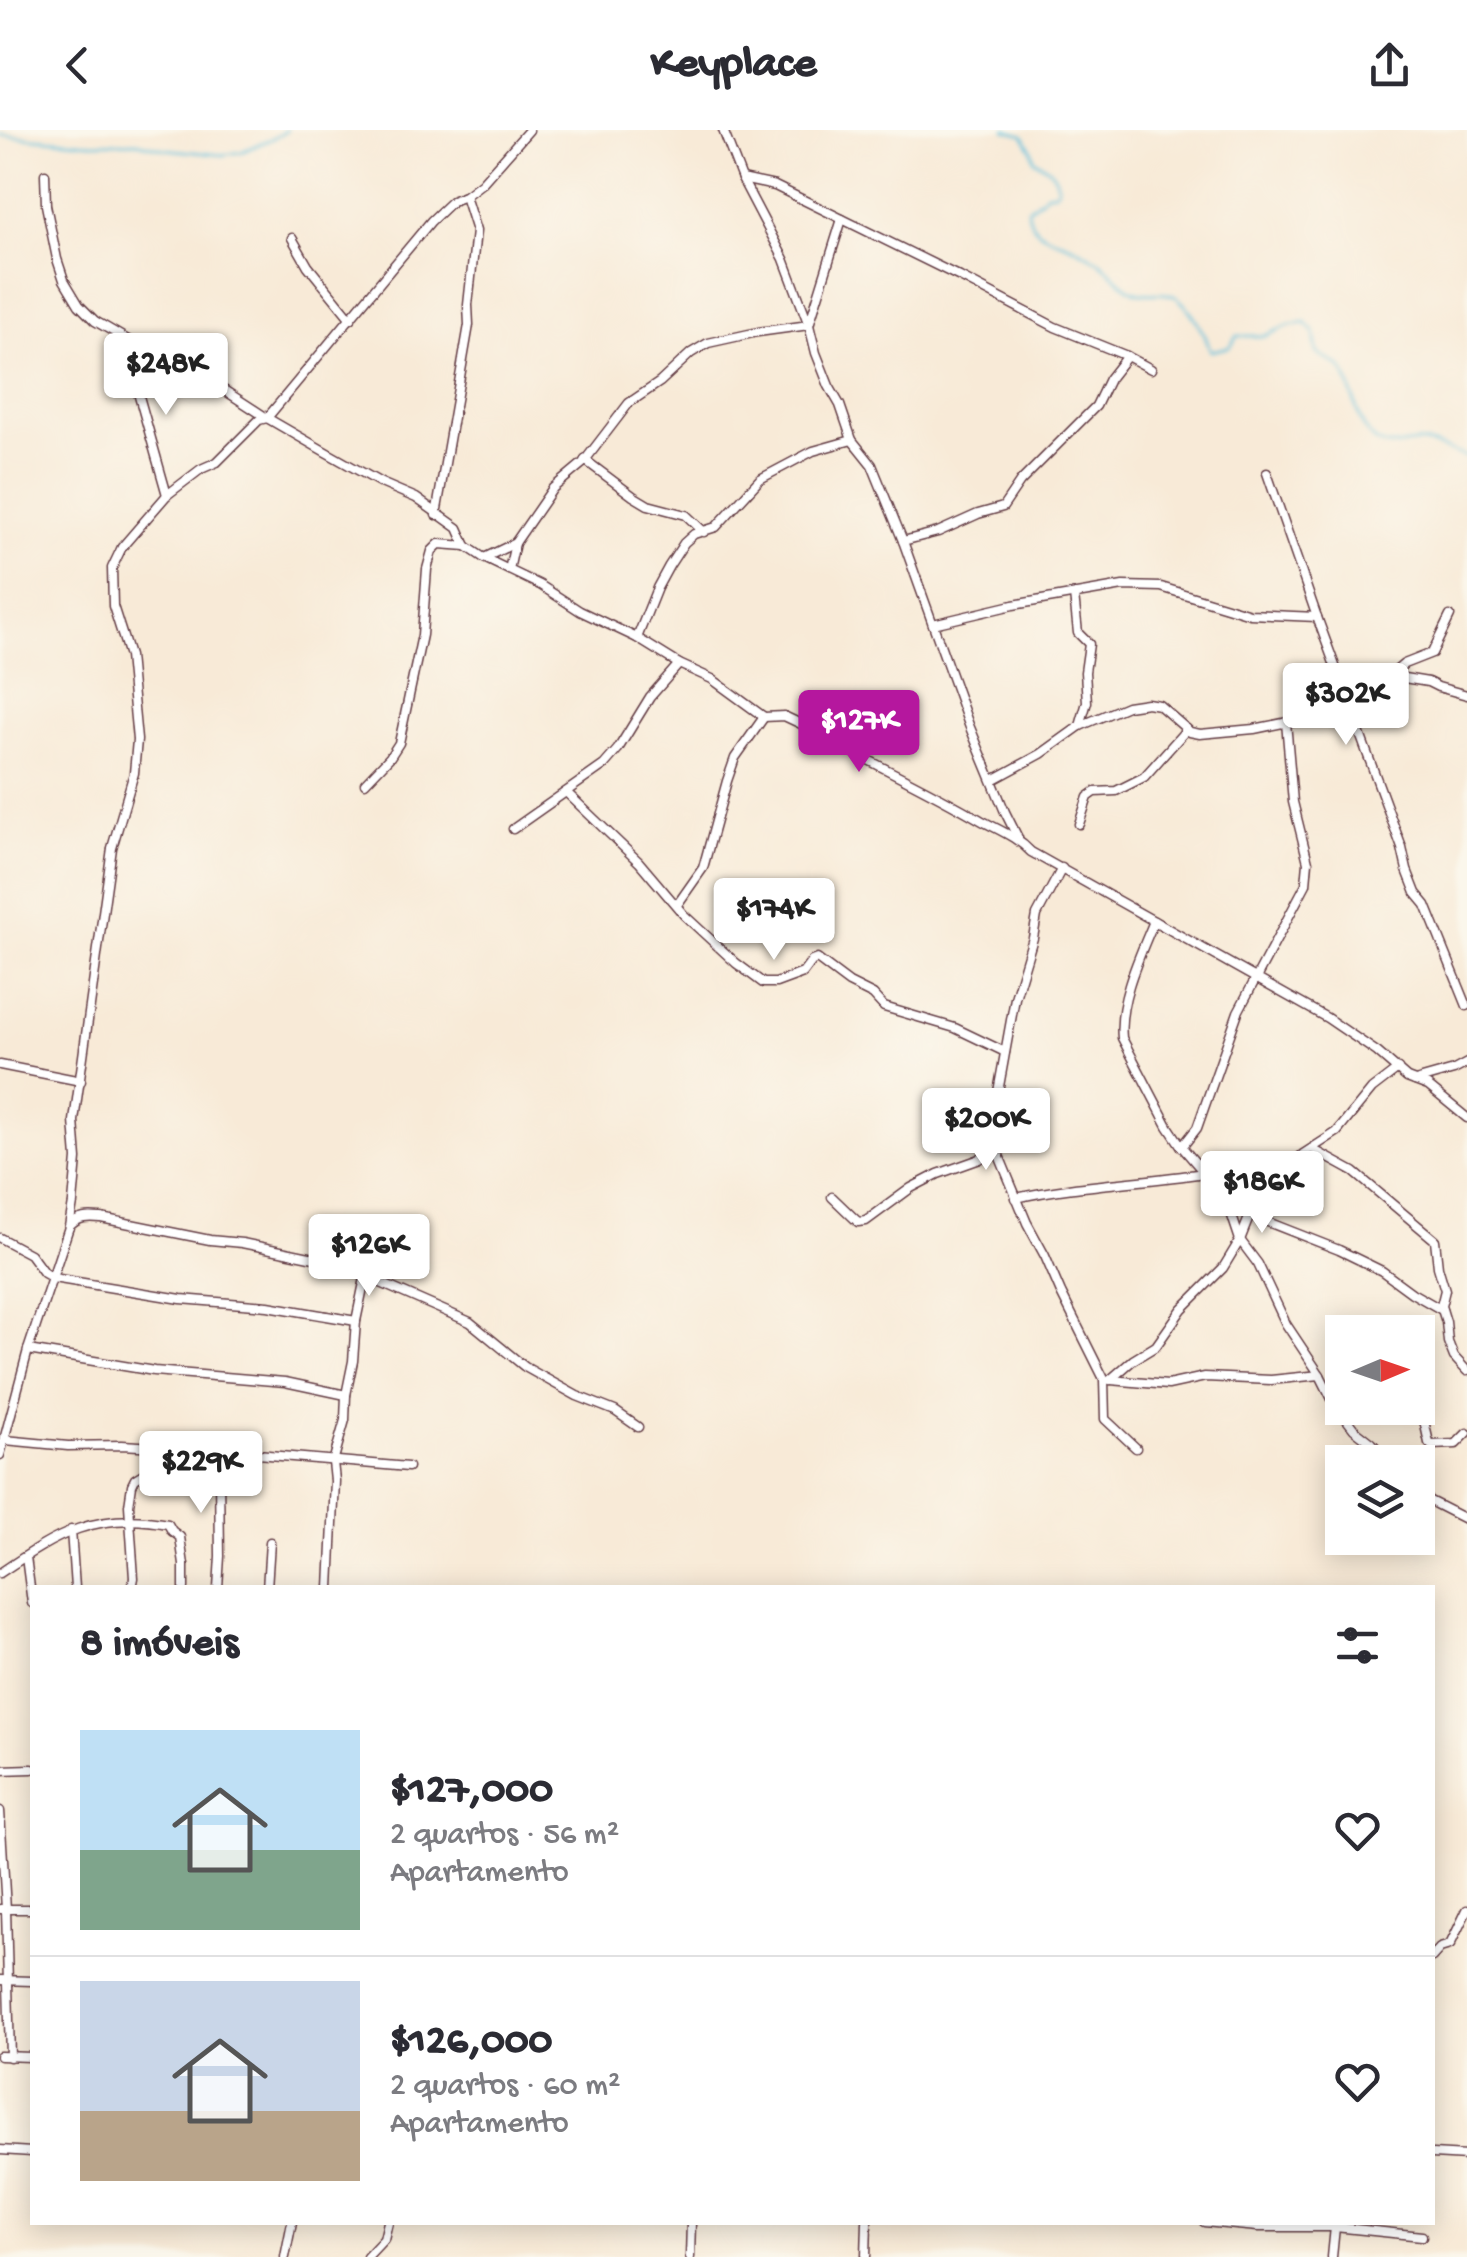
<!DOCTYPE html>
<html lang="pt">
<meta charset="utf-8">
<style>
:root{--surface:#fff;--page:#f7f7f7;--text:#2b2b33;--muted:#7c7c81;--line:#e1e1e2;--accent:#b5179e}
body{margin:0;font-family:"Gochi Hand",sans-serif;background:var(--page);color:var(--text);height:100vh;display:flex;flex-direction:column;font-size:38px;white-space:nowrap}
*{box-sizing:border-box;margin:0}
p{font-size:32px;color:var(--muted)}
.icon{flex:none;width:55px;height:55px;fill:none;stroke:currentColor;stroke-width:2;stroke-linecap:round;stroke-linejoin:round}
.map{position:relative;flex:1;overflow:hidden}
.drawer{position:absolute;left:30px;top:1455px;width:1405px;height:640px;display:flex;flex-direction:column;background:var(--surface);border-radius:0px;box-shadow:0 5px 25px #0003}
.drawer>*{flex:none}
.needle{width:65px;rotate:88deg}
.buttons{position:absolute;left:1325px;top:1185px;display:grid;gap:20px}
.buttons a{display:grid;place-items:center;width:110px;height:110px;border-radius:0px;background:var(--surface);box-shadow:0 5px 25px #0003;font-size:50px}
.price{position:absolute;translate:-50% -85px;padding:0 22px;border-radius:10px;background:#fff;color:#222;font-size:32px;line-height:65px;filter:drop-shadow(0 2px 5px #0008)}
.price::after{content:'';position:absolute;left:50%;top:60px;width:30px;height:22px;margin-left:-15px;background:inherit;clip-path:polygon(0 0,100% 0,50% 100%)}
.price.on{background:var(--accent);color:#fff}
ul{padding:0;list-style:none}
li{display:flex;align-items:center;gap:30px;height:250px;padding:0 50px}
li+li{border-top:2px solid var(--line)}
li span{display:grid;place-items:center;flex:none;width:280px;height:200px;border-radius:0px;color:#555}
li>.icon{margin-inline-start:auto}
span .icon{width:120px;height:120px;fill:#fffc;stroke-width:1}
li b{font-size:42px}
h2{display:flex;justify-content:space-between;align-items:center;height:120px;padding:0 50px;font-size:42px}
header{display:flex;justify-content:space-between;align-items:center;height:130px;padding:0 50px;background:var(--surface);font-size:45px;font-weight:700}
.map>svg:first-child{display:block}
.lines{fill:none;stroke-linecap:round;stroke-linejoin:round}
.stream{stroke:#5ec0dc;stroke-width:2.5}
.street-casing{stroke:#643d45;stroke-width:11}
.street{stroke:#fff;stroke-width:8}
</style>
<header><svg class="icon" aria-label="back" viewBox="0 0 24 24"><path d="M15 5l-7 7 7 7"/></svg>Keyplace<svg class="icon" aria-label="share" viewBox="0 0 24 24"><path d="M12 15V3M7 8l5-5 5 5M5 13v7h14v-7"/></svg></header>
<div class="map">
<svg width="1467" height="2127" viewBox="0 0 1467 2127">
<rect width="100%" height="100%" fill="#fbf7ec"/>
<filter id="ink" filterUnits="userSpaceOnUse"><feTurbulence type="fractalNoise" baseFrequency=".01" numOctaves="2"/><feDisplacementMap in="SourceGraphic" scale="20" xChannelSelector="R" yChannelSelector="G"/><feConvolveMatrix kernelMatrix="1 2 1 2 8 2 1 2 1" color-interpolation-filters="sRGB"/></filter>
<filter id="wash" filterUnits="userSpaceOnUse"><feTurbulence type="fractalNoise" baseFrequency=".0048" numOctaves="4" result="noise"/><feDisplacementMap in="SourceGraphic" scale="40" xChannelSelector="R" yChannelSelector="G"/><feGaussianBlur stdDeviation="2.25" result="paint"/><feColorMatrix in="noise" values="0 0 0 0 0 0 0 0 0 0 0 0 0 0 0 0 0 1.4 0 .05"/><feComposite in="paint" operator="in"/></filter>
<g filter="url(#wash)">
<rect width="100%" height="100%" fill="#f8ead7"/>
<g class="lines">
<g class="stream">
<path d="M1005 0 1023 5 1032 20 1034 30C1046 35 1057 42 1058 58L1055 62 1047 63 1028 79C1029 105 1053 107 1072 116 1080 120 1090 126 1099 131 1111 140 1120 154 1134 161 1149 168 1166 158 1179 169 1194 182 1203 203 1211 221L1229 217 1237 206H1265L1290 195 1306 193 1314 202 1317 223C1324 228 1338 234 1343 240 1355 259 1355 297 1376 311 1392 321 1398 314 1414 313 1433 311 1449 322 1467 327"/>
<path d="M0 5 91 13 137 12 165 19 223 25 241 22 280 5 287 0"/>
</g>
</g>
</g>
<g filter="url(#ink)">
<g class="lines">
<defs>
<g id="street">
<path d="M723 0 742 49 784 129 809 195 816 223 829 256 840 275 852 310 872 335 903 411 969 595 1005 682 1018 708"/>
<path d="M45 44 46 75 57 129 64 150 79 175 95 191 133 213 204 247 267 288 324 321 381 353 416 368 458 398 466 416 484 428 540 455 580 481 637 508 679 534 712 549 764 587 784 586 801 594C859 627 921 655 979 689 998 700 1016 706 1031 722L1327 888 1377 922 1407 948 1428 956 1467 988"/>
<path d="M742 49 775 56 960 147 1055 197 1127 226 1151 239"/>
<path d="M292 108 308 136 351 189"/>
<path d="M133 213 129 224 133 245 167 365"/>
<path d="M585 330 633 366 648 375 686 385 704 402"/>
<path d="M1267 343 1317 487 1402 718 1407 740 1416 763 1426 775 1467 876"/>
<path d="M436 385 469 195 468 175 476 101 465 66"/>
<path d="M903 411 938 402 978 384 1003 377 1020 352 1096 276 1109 249 1127 226"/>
<path d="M484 428 515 413"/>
<path d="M509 440 515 413 553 358 583 333 629 273 660 252 691 223 708 213 758 202 809 195 842 89"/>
<path d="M1074 465 1078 503 1089 514 1085 542 1087 572 1080 596"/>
<path d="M933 494 1013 475 1123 456 1161 457 1250 484 1317 487"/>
<path d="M637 508 657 458 669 436 684 413 694 404 716 397 760 349 813 321 852 310"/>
<path d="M1392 546 1428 552 1438 557 1467 565"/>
<path d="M993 650 1041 624 1080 596 1127 576 1147 573 1159 575 1190 602 1200 604 1254 599 1327 584H1340L1352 578 1404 534 1432 523 1450 486"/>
<path d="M365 653 390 627 399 613 422 505 427 439 432 421 439 414 466 416"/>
<path d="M566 662 639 732 684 785 736 833 763 853H776L803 843 812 831 817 829 849 853 873 865 884 877 955 898 1005 922"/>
<path d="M1079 694 1088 667 1095 662 1116 661 1144 647 1187 599"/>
<path d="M513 699 604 635 618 619 650 567 679 534"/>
<path d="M1062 738 1037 785 1033 808 1015 868 998 962 997 1007 998 1023 1027 1093 1045 1126 1061 1163 1104 1249 1105 1289 1136 1318"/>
<path d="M677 775 703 738 727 651 735 628 764 587"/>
<path d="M1154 791C1140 825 1118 871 1122 908L1168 996 1182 1017 1219 1060 1232 1086 1240 1110 1258 1134 1286 1194 1320 1245 1334 1273 1354 1299 1372 1313 1388 1332"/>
<path d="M0 935 81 951"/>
<path d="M1415 951 1454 940 1467 933"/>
<path d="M1182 1017 1197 998 1238 882 1306 754 1308 732 1293 672 1286 592"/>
<path d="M1312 1019 1354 1042 1435 1110 1438 1137 1445 1160 1441 1176 1446 1192 1448 1212 1454 1227 1467 1241"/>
<path d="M832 1067 858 1092 866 1091 911 1058 938 1044 980 1029 997 1007"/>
<path d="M1016 1068C1078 1054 1141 1053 1204 1043"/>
<path d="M1250 1085 1339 1120 1382 1141 1412 1163 1442 1180"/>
<path d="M69 1097C79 1086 88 1087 101 1088L210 1110 242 1113 324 1130 342 1136 470 1192 525 1237 577 1266 615 1281 638 1297"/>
<path d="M0 1108 30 1124 44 1143 53 1148 181 1169 268 1176 356 1191"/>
<path d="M28 1220 154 1241 285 1252 346 1265"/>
<path d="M1110 1250 1133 1230 1156 1216 1182 1179 1223 1138 1240 1110 1250 1085 1264 1062 1303 1024 1337 1002 1372 959 1398 939"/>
<path d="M1111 1250 1168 1255 1205 1247 1271 1250 1320 1245"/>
<path d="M1369 1278 1423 1286 1429 1313 1431 1315 1456 1314 1467 1303"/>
<path d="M5 1310 68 1316 122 1315 224 1321 408 1337"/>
<path d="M0 1325 28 1220 69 1097 73 1073 77 1029 74 991 112 718 134 643 137 610 129 526 113 476 112 438 122 417 167 365 201 339 217 332 259 290 267 288 431 91 452 71 465 66 482 53 529 0"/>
<path d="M1418 1365 1467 1390"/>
<path d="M71 1400 75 1458"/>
<path d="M26 1427 32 1473"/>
<path d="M0 1443C57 1404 97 1380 168 1394L172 1401 180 1407 184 1435V1458"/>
<path d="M132 1458 134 1448 129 1375 132 1355 135 1349 148 1341 156 1330 178 1321"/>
<path d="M218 1458 220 1426 219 1345 224 1321"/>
<path d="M267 1458 270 1412"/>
<path d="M330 1458 335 1351 333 1332 345 1290 346 1265 353 1231 356 1191 365 1148"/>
<path d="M0 1640 32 1639"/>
<path d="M0 1681 6 1779 10 1927"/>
<path d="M0 1779H32"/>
<path d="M1432 1827 1440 1818 1450 1815 1467 1780"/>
<path d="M0 1850 32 1851"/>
<path d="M0 1926 32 1927"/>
<path d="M0 2020 32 2022"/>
<path d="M1432 2024 1467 2026"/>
<path d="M1204 2092 1258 2097H1335L1422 2106"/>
<path d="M285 2127 292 2092"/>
<path d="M367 2127 384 2109 388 2092"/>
<path d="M690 2127 691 2092"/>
<path d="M866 2127 867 2092"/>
<path d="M1332 2127 1335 2097"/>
</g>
</defs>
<use href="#street" class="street-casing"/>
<use href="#street" class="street"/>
</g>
</g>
</svg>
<div class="buttons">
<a><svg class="needle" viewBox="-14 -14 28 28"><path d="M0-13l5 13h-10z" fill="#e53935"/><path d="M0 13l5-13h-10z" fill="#7c7c81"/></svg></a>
<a><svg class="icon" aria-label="layers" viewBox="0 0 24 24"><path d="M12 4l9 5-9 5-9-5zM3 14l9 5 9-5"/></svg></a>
</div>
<b class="price" style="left:166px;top:288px">$248K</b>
<b class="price" style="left:1346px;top:618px">$302K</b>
<b class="price on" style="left:859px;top:645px">$127K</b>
<b class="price" style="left:774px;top:833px">$174K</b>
<b class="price" style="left:986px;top:1043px">$200K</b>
<b class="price" style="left:1262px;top:1106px">$186K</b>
<b class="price" style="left:369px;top:1169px">$126K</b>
<b class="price" style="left:201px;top:1386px">$229K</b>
<section class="drawer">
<h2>8 imóveis<svg class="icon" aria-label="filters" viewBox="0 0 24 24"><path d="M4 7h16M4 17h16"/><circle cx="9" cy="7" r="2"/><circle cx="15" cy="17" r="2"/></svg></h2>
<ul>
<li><span style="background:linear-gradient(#bfe0f5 60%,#7fa58c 0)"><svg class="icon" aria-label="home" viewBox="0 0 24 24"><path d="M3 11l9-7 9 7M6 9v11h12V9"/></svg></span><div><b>$127,000</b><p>2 quartos · 56 m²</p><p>Apartamento</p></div><svg class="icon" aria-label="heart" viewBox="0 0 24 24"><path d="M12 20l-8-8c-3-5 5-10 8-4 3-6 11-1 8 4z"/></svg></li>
<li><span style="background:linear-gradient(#c9d6e8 65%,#b9a48a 0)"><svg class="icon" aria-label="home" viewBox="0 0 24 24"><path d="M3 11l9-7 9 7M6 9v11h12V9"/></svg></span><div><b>$126,000</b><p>2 quartos · 60 m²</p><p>Apartamento</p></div><svg class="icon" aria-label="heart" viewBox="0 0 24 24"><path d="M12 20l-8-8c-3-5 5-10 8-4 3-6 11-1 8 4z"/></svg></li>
</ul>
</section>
</div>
